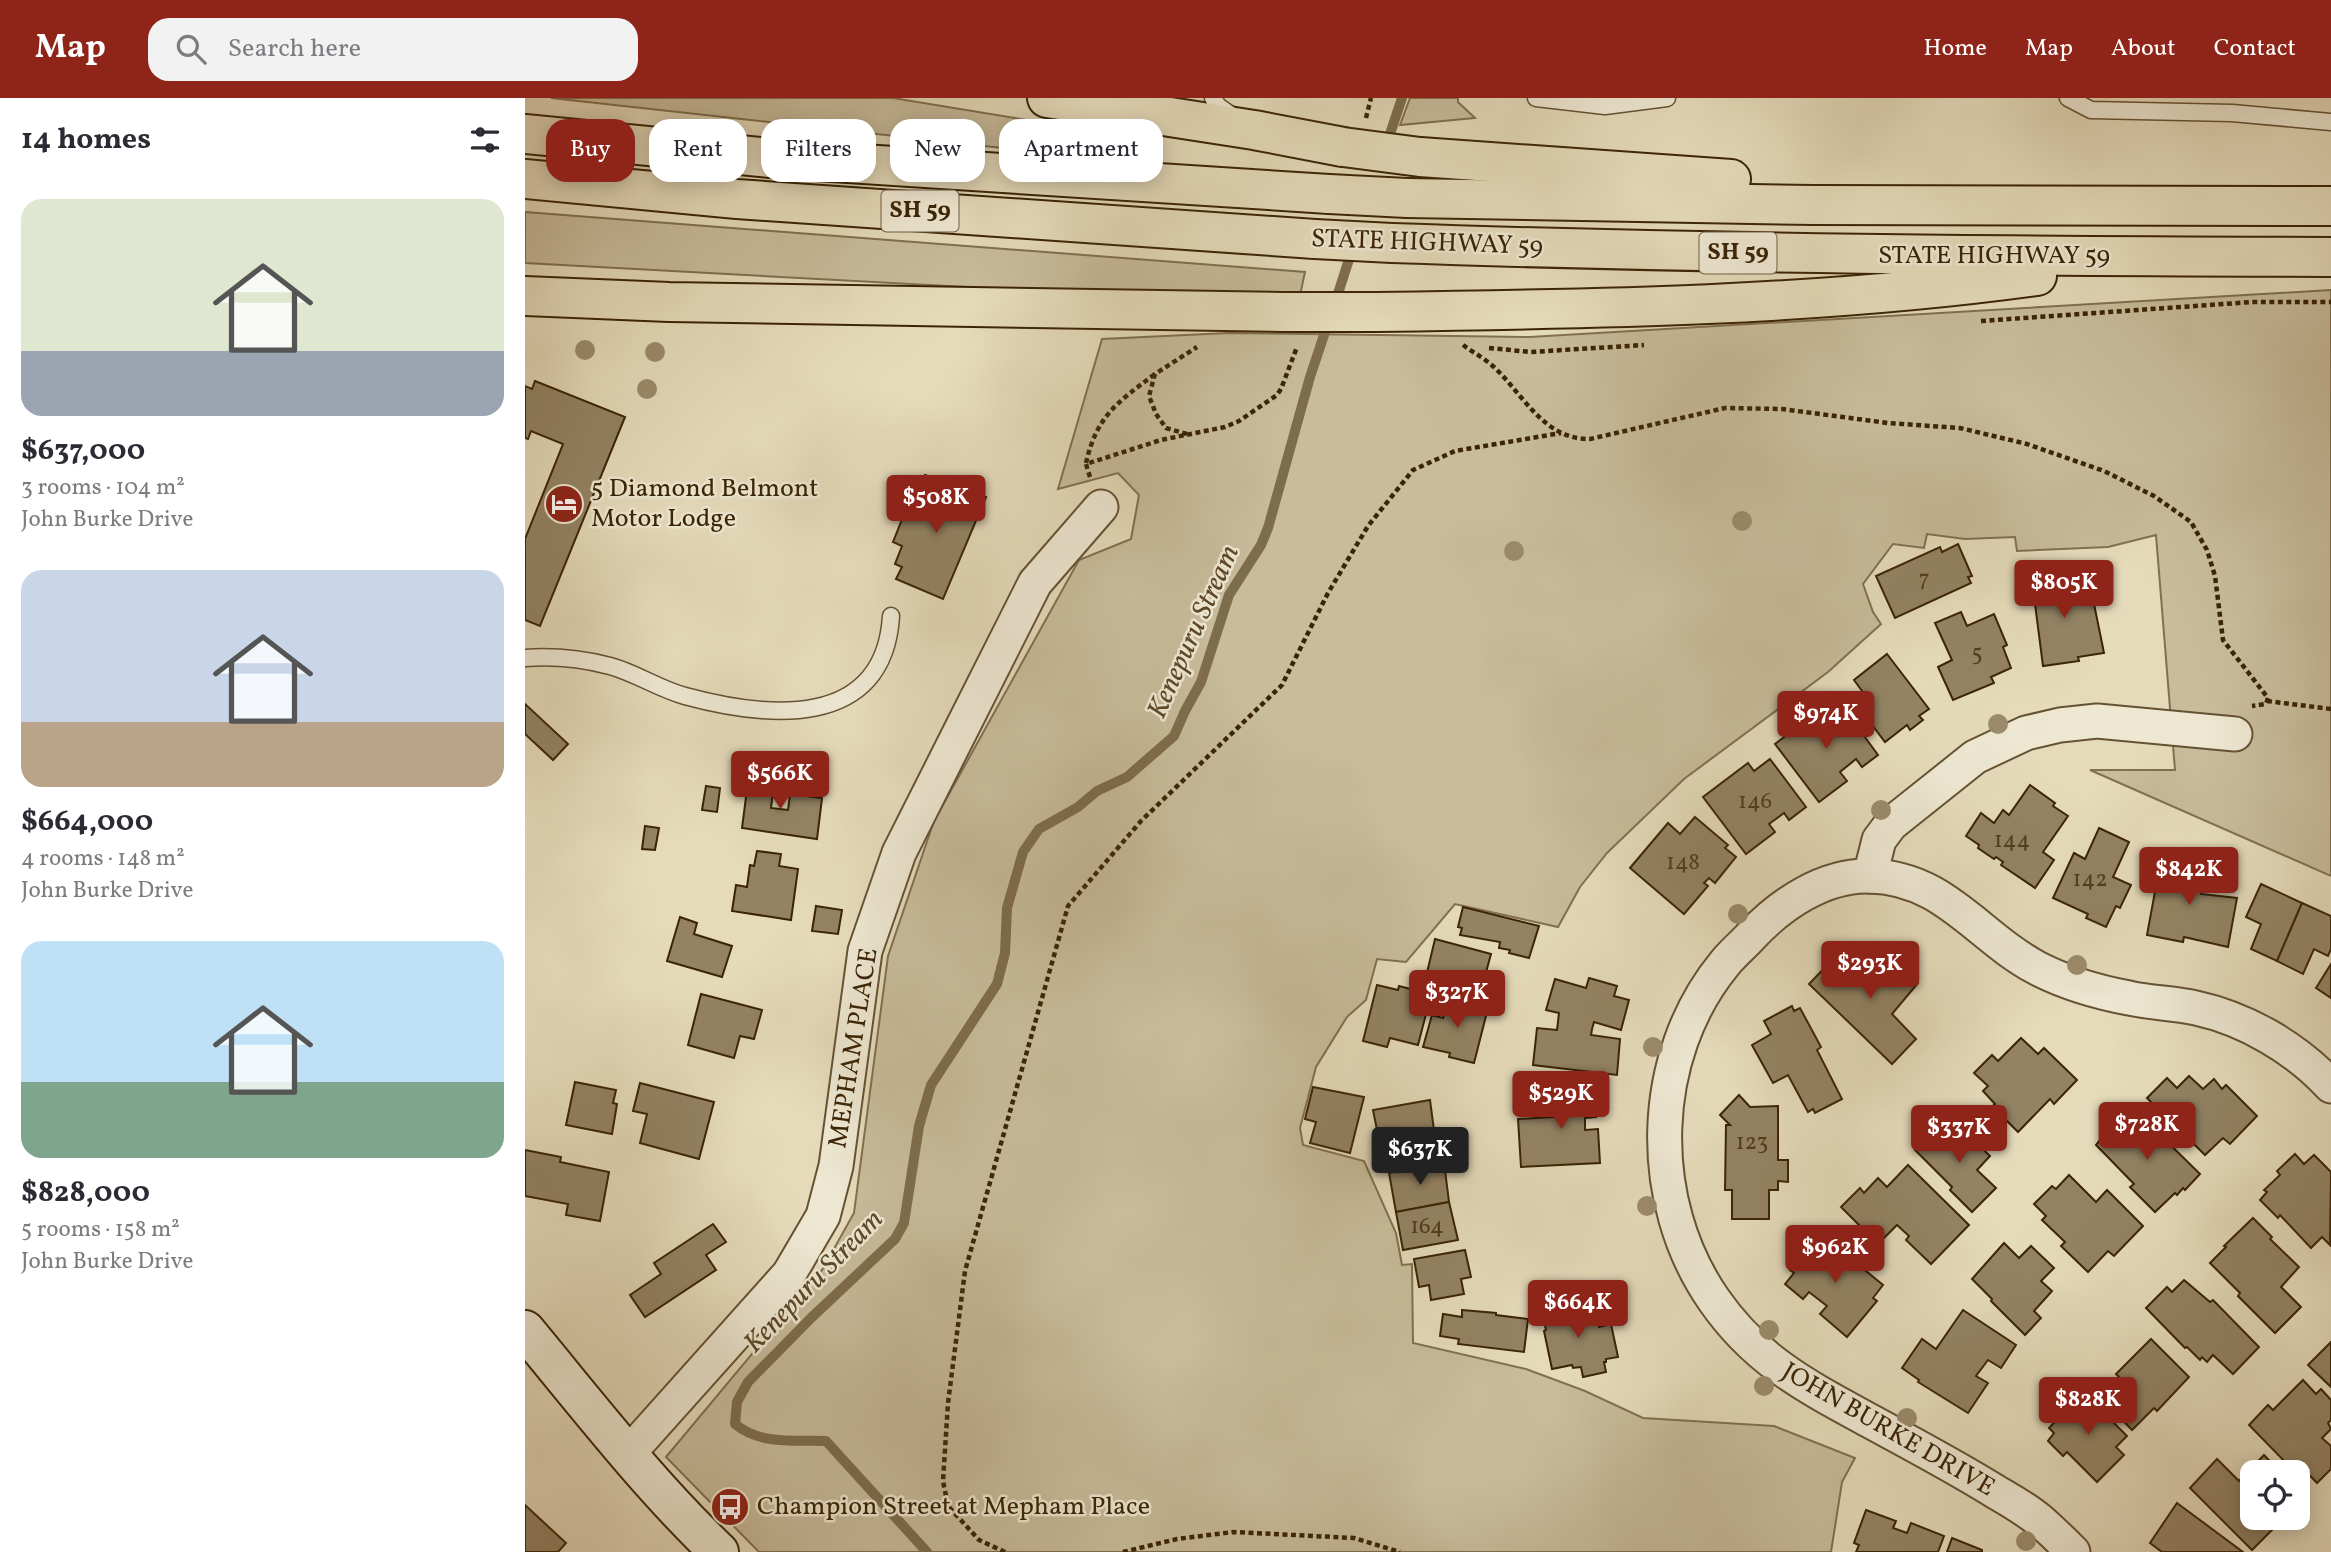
<!DOCTYPE html>
<meta charset="utf-8">
<style>
:root{--surface:#fff;--page:#f2f2f3;--text:#2b2b33;--muted:#7c7c81;--accent:#8f2418}
body{margin:0;font-family:Vollkorn,serif;background:var(--page);color:var(--text);height:100vh;display:flex;flex-direction:column;font-size:26px;white-space:nowrap}
*{box-sizing:border-box;margin:0}
p{font-size:23px;color:var(--muted)}
.icon{flex:none;width:38px;height:38px;fill:none;stroke:currentColor;stroke-width:2;stroke-linecap:round;stroke-linejoin:round}
.map{position:relative;flex:1;overflow:hidden}
.panel{display:flex;flex-direction:column;background:var(--surface);width:525px}
.panel>*{flex:none}
.hud{position:absolute;left:21px;top:21px;width:665px;height:63px;display:flex;gap:14px}
.buttons{position:absolute;left:1715px;top:1362px;display:grid;gap:14px}
.buttons a{display:grid;place-items:center;width:70px;height:70px;border-radius:14px;background:var(--surface);box-shadow:0 4px 18px #0003;font-size:35px}
.price{position:absolute;translate:-50% -60px;padding:0 16px;border-radius:7px;background:var(--accent);color:#fff;font-size:23px;line-height:46px;filter:drop-shadow(0 2px 4px #0008)}
.price::after{content:'';position:absolute;left:50%;top:42px;width:21px;height:16px;margin-left:-10px;background:inherit;clip-path:polygon(0 0,100% 0,50% 100%)}
.price.selected{background:#222;color:#fff}
ul{padding:0;list-style:none}
li{display:grid;align-content:center;gap:14px;height:371px;padding:0 21px}
li span{display:grid;place-items:center;height:217px;border-radius:21px;color:#555}
li>.icon{margin-inline-start:auto}
span .icon{width:126px;height:126px;fill:#fffc;stroke-width:1}
li b{font-size:30px}
h2{display:flex;justify-content:space-between;align-items:center;height:84px;padding:0 21px;font-size:30px}
.pill{padding:0 24px;border-radius:21px;background:var(--surface);box-shadow:0 4px 18px #0003;font-size:24px;line-height:63px}
.pill.selected{background:var(--accent);color:#fff}
header{display:flex;align-items:center;gap:42px;box-sizing:border-box;height:98px;padding:0 35px;background:var(--accent);color:#fff}
header strong{font-size:33px}
nav{display:flex;gap:38px;margin-inline-start:auto;font-size:24px}
.search{width:490px;height:63px;background:var(--page);display:flex;align-items:center;gap:18px;box-sizing:border-box;padding:0 24px;border-radius:21px;color:var(--muted);font-size:26px}
main{display:flex;flex:1;min-height:0}
.map>svg:first-child{display:block}
.green{fill:#c8bc9c;stroke:#817050;stroke-width:2}
.lines{fill:none;stroke-linecap:round;stroke-linejoin:round}
.stream{stroke:#7e6d4d;stroke-width:10}
.building{fill:#938364;stroke:#3a2405;stroke-width:2}
.service-casing{stroke:#655232;stroke-width:19}
.minor-casing{stroke:#655232;stroke-width:37}
.secondary-casing{stroke:#3a2405;stroke-width:42}
.primary-casing{stroke:#3a2405;stroke-width:42}
.path{stroke:#3a2405;stroke-width:4.5;stroke-dasharray:5 3.5;stroke-linecap:butt}
.service{stroke:#eee8d3;stroke-width:16}
.minor{stroke:#eee8d3;stroke-width:33}
.secondary{stroke:#eee8d3;stroke-width:38}
.primary{stroke:#e5dbbb;stroke-width:38}
.primary-bridge-casing{stroke:#3a2405;stroke-width:42;stroke-linecap:butt}
.primary-bridge{stroke:#e5dbbb;stroke-width:38}
.tree{fill:#9b8b6c}
.labels{text-anchor:middle;dominant-baseline:central;stroke-width:5;stroke-linejoin:round;paint-order:stroke}
.number-label{font-size:23px;fill:#503c1d}
.shield{fill:#eee8d3;stroke:#705f43;stroke-width:2}
.shield-label{font-size:24px;font-weight:bold;fill:#3a2405}
.street-label{font-size:26px;fill:#3a2405;stroke:#eee8d3}
.poi-label{font-size:26px;fill:#3a2405;stroke:#eee8d3;text-anchor:start}
.water-label{font-size:28px;font-style:italic;fill:#5c4829;stroke:#eee8d3}
</style>
<header>
<strong>Map</strong>
<div class="search"><svg class="icon" aria-label="search" viewBox="0 0 24 24"><circle cx="10" cy="10" r="6"/><path d="M15 15l6 6"/></svg>Search here</div>
<nav><a>Home</a><a>Map</a><a>About</a><a>Contact</a></nav>
</header>
<main>
<section class="panel">
<h2>14 homes<svg class="icon" aria-label="filters" viewBox="0 0 24 24"><path d="M4 7h16M4 17h16"/><circle cx="9" cy="7" r="2"/><circle cx="15" cy="17" r="2"/></svg></h2>
<ul>
<li><span style="background:linear-gradient(#dfe7d0 70%,#9aa5b1 0)"><svg class="icon" aria-label="home" viewBox="0 0 24 24"><path d="M3 11l9-7 9 7M6 9v11h12V9"/></svg></span><div><b>$637,000</b><p>3 rooms · 104 m²</p><p>John Burke Drive</p></div></li>
<li><span style="background:linear-gradient(#c9d6e8 70%,#b9a48a 0)"><svg class="icon" aria-label="home" viewBox="0 0 24 24"><path d="M3 11l9-7 9 7M6 9v11h12V9"/></svg></span><div><b>$664,000</b><p>4 rooms · 148 m²</p><p>John Burke Drive</p></div></li>
<li><span style="background:linear-gradient(#bfe0f5 65%,#7fa58c 0)"><svg class="icon" aria-label="home" viewBox="0 0 24 24"><path d="M3 11l9-7 9 7M6 9v11h12V9"/></svg></span><div><b>$828,000</b><p>5 rooms · 158 m²</p><p>John Burke Drive</p></div></li>
</ul>
</section>
<div class="map">
<svg width="1806" height="1454" viewBox="0 0 1806 1454">
<rect width="100%" height="100%" fill="#e5dbbb"/>
<filter id="stains"><feTurbulence type="fractalNoise" baseFrequency=".00286" numOctaves="4"/><feColorMatrix values="0 0 0 0 .2 0 0 0 0 .09 0 0 0 0 .02 0 0 0 .5 -.17"/></filter>
<radialGradient id="worn" r=".72"><stop offset=".6" stop-color="#630" stop-opacity="0"/><stop offset="1" stop-color="#630" stop-opacity=".3"/></radialGradient>
<g class="green">
<path d="M26 0H368L544 29 541 57Z"/>
<path d="M885 0H933V4L950 20 875 27Z"/>
<path d="M0 114 780 174 773 207 0 165Z"/>
<path d="M1806 192V778L1565 672H1650L1631 437 1583 449 1492 453 1490 439 1440 441 1402 436 1399 450 1368 446 1338 486 1348 514 1356 526 1303 574 1159 681 1082 755 1055 789 1033 829 930 806 881 864 852 861 841 902 822 919 791 969 775 1030 778 1047 839 1063 871 1135 877 1167 887 1166 888 1245 1001 1271 1060 1293 1118 1320 1249 1328 1330 1360 1317 1384 1306 1454H234L141 1359 297 1172 329 1115 363 858 409 723 554 462 606 441 614 397 593 375 533 391 577 241 703 235 1005 239Z"/>
</g>
<g class="lines">
<g class="stream">
<path d="M861 48 877 0"/>
<path d="M809 208 827 152"/>
<path d="M402 1454 301 1343C270 1342 235 1347 210 1326L212 1304 223 1284 286 1220 370 1141 379 1125 394 1028 406 987 472 886 480 855 482 810 498 754 514 731 553 709 572 693 602 679 649 638 660 613 676 584 704 497 736 447 743 430 785 279 804 222"/>
</g>
</g>
<g class="building">
<path d="M10 283 100 319 15 528 0 522V441L38 346 6 333 3 341 0 340V288L7 291Z"/>
<path d="M400 377 436 392 438 389 461 399 418 501 371 481 377 469 370 466 377 448 368 444 378 419 382 420Z"/>
<path d="M1433 446 1447 478 1443 479 1446 485 1370 520 1351 478 1415 449 1417 454Z"/>
<path d="M1549 474 1552 498 1567 496 1579 555 1553 559 1554 563 1518 568 1510 506H1506L1502 480Z"/>
<path d="M1436 514 1442 528 1469 516 1482 547 1478 549 1486 570 1466 579 1469 585 1428 602 1413 569 1427 562 1410 525Z"/>
<path d="M1362 556 1404 611 1394 618 1398 622 1385 632 1382 627 1360 644 1338 615 1348 608 1329 582Z"/>
<path d="M0 606 43 646 28 662 0 636Z"/>
<path d="M1318 609 1353 657 1337 669 1331 661 1315 674 1322 683 1294 704 1250 646 1295 612 1302 621Z"/>
<path d="M1245 661 1281 709 1264 722 1259 715 1244 726 1250 734 1221 756 1178 699 1223 665 1229 673Z"/>
<path d="M224 676 250 680 246 710 263 712 265 696 297 700 292 741 217 730Z"/>
<path d="M1505 687 1530 705 1528 708 1543 718 1518 754 1529 762 1510 790 1476 767 1478 764 1471 759 1469 761 1453 750 1454 747 1441 738 1456 715 1469 725 1478 712 1484 717Z"/>
<path d="M181 688 195 690 192 714 177 712Z"/>
<path d="M1170 719 1203 747 1200 750 1211 759 1190 785 1184 780 1179 785 1183 788 1159 816 1105 770 1143 725 1155 736Z"/>
<path d="M120 728 134 730 130 752 117 751Z"/>
<path d="M1574 730 1604 744 1588 779 1606 787 1595 810 1591 808 1581 829 1561 820 1563 816 1528 800 1549 755 1560 761Z"/>
<path d="M232 753 256 756 254 768 273 771 266 822 207 813 211 787 222 789 225 767 229 768Z"/>
<path d="M1636 761 1682 769 1676 796 1712 800 1703 849 1659 839 1658 844 1622 837Z"/>
<path d="M1736 786 1777 805 1752 863 1726 851 1736 826 1721 819Z"/>
<path d="M1777 805 1806 818V851L1803 858 1789 851 1778 876 1752 863Z"/>
<path d="M291 808 317 812 313 836 287 833Z"/>
<path d="M938 809 1014 828 1004 860 984 855 985 852 974 850 975 844 935 837 937 830 933 829Z"/>
<path d="M155 819 172 825 169 836 207 848 197 879 142 863Z"/>
<path d="M910 841 966 856 960 878 955 877 951 892 901 879Z"/>
<path d="M1312 857 1328 872 1339 860 1353 873 1366 860 1393 885 1367 916 1391 941 1367 966 1284 886Z"/>
<path d="M1806 866V900L1791 890Z"/>
<path d="M1064 880 1092 888 1089 898 1104 902 1096 932 1069 924 1067 931 1066 937 1095 941 1092 977 1008 967 1012 930 1032 932 1034 915 1021 912 1030 881 1061 890Z"/>
<path d="M852 887 873 892 874 888 893 893 888 912 901 916 893 947 865 940 862 949 838 943Z"/>
<path d="M176 896 237 912 229 941 215 938 209 960 163 947Z"/>
<path d="M923 900 963 910 949 965 924 959 925 955 898 949 907 917 918 920Z"/>
<path d="M1267 908 1269 913 1275 910 1296 949 1292 952 1317 1001 1290 1015 1288 1011 1283 1014 1263 977 1248 985 1227 947 1246 936 1239 923Z"/>
<path d="M1496 940 1513 956 1519 950 1552 982 1529 1006 1525 1001 1493 1034 1481 1022 1477 1026 1463 1012 1470 1006 1458 993 1463 988 1449 975 1467 957 1473 963Z"/>
<path d="M1664 978 1678 991 1689 981 1697 991 1701 987 1732 1018 1705 1046 1698 1040 1680 1057 1622 1000 1642 980 1652 990Z"/>
<path d="M1057 983 1059 1004H1071V1019L1060 1020V1032L1073 1031 1075 1065 996 1069 993 1021 1028 1019 1026 985Z"/>
<path d="M50 984 91 992 88 1005 92 1006 87 1036 41 1027Z"/>
<path d="M115 985 189 1004 174 1061 115 1045 122 1016 108 1013Z"/>
<path d="M788 989 839 999 825 1055 785 1045 791 1024 780 1021Z"/>
<path d="M1214 997 1225 1009 1253 1008V1062H1263V1084L1253 1083V1092H1244V1121H1207V1092H1200L1201 1027H1205L1195 1017Z"/>
<path d="M905 1002 912 1055 881 1061 878 1048 856 1052 848 1012Z"/>
<path d="M1594 1017 1612 1035 1622 1024 1675 1076 1660 1092 1658 1090 1652 1097 1650 1095 1630 1114 1605 1089 1609 1086 1571 1047 1580 1036 1578 1034Z"/>
<path d="M1433 1027 1465 1058 1452 1072 1471 1090 1447 1114 1425 1092 1427 1089 1390 1052 1411 1031 1420 1040Z"/>
<path d="M0 1052 36 1059 35 1064 84 1074 75 1123 41 1117 43 1106 0 1098Z"/>
<path d="M1770 1056 1779 1066 1789 1057 1806 1074 1805 1147 1797 1139 1786 1150 1755 1117 1753 1120 1735 1102 1742 1094 1739 1092 1755 1077 1752 1073Z"/>
<path d="M919 1064 924 1104 871 1114 864 1075Z"/>
<path d="M1383 1067 1444 1127 1406 1166 1381 1142 1384 1138 1372 1127 1353 1146 1316 1109 1335 1090 1339 1095 1353 1080 1362 1089Z"/>
<path d="M1544 1077 1571 1104 1582 1092 1618 1128 1589 1158 1583 1153 1563 1174 1536 1148 1540 1144 1517 1122 1521 1118 1509 1106 1527 1088 1531 1091Z"/>
<path d="M924 1104 933 1142 878 1152 871 1114Z"/>
<path d="M1728 1120 1747 1139 1745 1141 1774 1169 1756 1189 1776 1209 1750 1235 1713 1198 1715 1195 1685 1165 1701 1149 1699 1148Z"/>
<path d="M188 1126 201 1144 181 1157 191 1172 120 1219 105 1197 136 1176 129 1165Z"/>
<path d="M1301 1140 1358 1187 1348 1200 1352 1203 1322 1239 1295 1216 1302 1208 1284 1194 1278 1201 1260 1186 1269 1175 1265 1172 1281 1152 1287 1157Z"/>
<path d="M1479 1145 1494 1160 1506 1148 1529 1170 1516 1183 1527 1193 1509 1213 1516 1220 1500 1237 1466 1203 1467 1201 1447 1181Z"/>
<path d="M940 1152 946 1179 936 1181 939 1196 906 1202 904 1187 894 1189 889 1161Z"/>
<path d="M1659 1182 1685 1204 1688 1202 1734 1249 1708 1276 1688 1257 1682 1264 1677 1259 1675 1262 1662 1249 1660 1250 1621 1210 1642 1189 1647 1194Z"/>
<path d="M1053 1206 1055 1214 1065 1212 1069 1226 1073 1225 1074 1229 1086 1226 1093 1259 1081 1261V1264H1079L1081 1274 1058 1279 1056 1269 1048 1270 1047 1267 1027 1271 1019 1233 1021 1232 1017 1214Z"/>
<path d="M937 1212 971 1215V1217L1003 1221 999 1254 933 1246 934 1241 915 1238 918 1216 937 1219Z"/>
<path d="M1438 1212 1491 1247 1476 1270 1463 1262 1451 1278 1463 1285 1443 1315 1393 1284 1394 1282 1377 1270 1397 1241 1411 1251Z"/>
<path d="M1626 1241 1664 1279 1632 1313 1629 1310 1607 1332 1577 1301 1596 1281 1591 1276Z"/>
<path d="M1806 1244V1289L1783 1267Z"/>
<path d="M1778 1282 1791 1296 1796 1291 1806 1302V1322L1803 1325 1806 1331 1797 1340 1806 1348V1371L1792 1385 1773 1365 1767 1371 1724 1327 1743 1307 1748 1312Z"/>
<path d="M1558 1294 1602 1338 1591 1349 1599 1357 1572 1384 1542 1354 1538 1358 1523 1343 1529 1335 1524 1330Z"/>
<path d="M1739 1357 1755 1374H1727V1419H1746L1752 1427 1727 1452 1665 1390 1692 1361 1714 1383Z"/>
<path d="M1652 1405 1718 1454H1637L1625 1445Z"/>
<path d="M0 1407 41 1445 33 1454H0Z"/>
<path d="M1341 1412 1371 1423 1368 1430 1382 1435 1386 1425 1419 1438 1413 1454H1331L1334 1447 1329 1445Z"/>
<path d="M1427 1440 1457 1452V1454H1422Z"/>
</g>
<g class="lines">
<defs>
<g id="service">
<path d="M688 0 693 8 709 19"/>
<path d="M1011 0 1080 8 1142 0"/>
<path d="M1543 0 1566 12 1707 15 1806 24"/>
<path d="M0 560C28 558 58 561 85 568 111 575 134 591 160 598 241 620 359 633 366 518"/>
</g>
<g id="minor">
<path d="M1345 778 1354 742 1366 726 1450 659 1501 635 1535 627 1572 623 1710 636"/>
<path d="M103 1356 264 1176 298 1118 311 1068 340 853 374 755 510 485 576 409"/>
<path d="M1548 1454C1539 1445 1530 1436 1521 1428 1506 1414 1488 1404 1471 1394 1431 1369 1389 1347 1347 1324 1283 1289 1232 1264 1189 1202 1120 1103 1123 958 1200 865 1208 855 1218 847 1226 838 1256 806 1299 777 1344 778 1419 779 1452 838 1512 870 1541 885 1572 894 1604 900 1626 905 1649 905 1671 910 1721 921 1771 950 1806 988"/>
</g>
<path id="secondary" d="M0 1232C63 1308 123 1386 194 1454"/>
<g id="primary">
<path d="M522 0 729 32 818 49"/>
<path d="M0 36 245 60 804 96"/>
<path d="M895 59 1206 81"/>
<path d="M0 81 212 101 790 141"/>
<path d="M882 100 1289 107 1806 108"/>
<path d="M867 145C1180 156 1493 158 1806 159"/>
<path d="M0 198 144 204 758 214"/>
<path d="M851 214C1072 211 1294 208 1512 178"/>
</g>
</defs>
<use href="#service" class="service-casing"/>
<use href="#minor" class="minor-casing"/>
<use href="#secondary" class="secondary-casing"/>
<use href="#primary" class="primary-casing"/>
<g class="path">
<path d="M841 20 846 0"/>
<path d="M1456 223 1727 204H1806"/>
<path d="M938 247C949 255 964 263 973 273 1000 300 1021 342 1065 341L1200 310 1257 311 1363 325 1435 330 1502 346 1579 373 1629 398 1666 424 1682 452 1690 478 1698 542 1743 600 1741 606 1727 608"/>
<path d="M964 250 1006 254 1119 247"/>
<path d="M662 336 641 330 631 316 624 298 630 276 672 249"/>
<path d="M561 365C572 317 593 304 630 276"/>
<path d="M565 379 561 366 636 342 700 329 714 323 752 297 756 291 772 249"/>
<path d="M1742 603 1806 611"/>
<path d="M480 1454 454 1442 423 1408 418 1383 423 1305 440 1173 543 808 616 723 757 587 803 495 843 428 888 372 930 353 1036 335"/>
<path d="M598 1454 652 1441 708 1434 829 1440 875 1454"/>
</g>
<use href="#service" class="service"/>
<use href="#minor" class="minor"/>
<use href="#secondary" class="secondary"/>
<use href="#primary" class="primary"/>
<defs>
<g id="primary-bridge">
<path d="M818 49 895 59"/>
<path d="M804 96 882 100"/>
<path d="M790 141 867 145"/>
<path d="M758 214H851"/>
</g>
</defs>
<use href="#primary-bridge" class="primary-bridge-casing"/>
<use href="#primary-bridge" class="primary-bridge"/>
</g>
<g class="tree">
<circle cx="60" cy="252" r="10"/>
<circle cx="130" cy="254" r="10"/>
<circle cx="122" cy="291" r="10"/>
<circle cx="1217" cy="423" r="10"/>
<circle cx="989" cy="453" r="10"/>
<circle cx="1473" cy="626" r="10"/>
<circle cx="1356" cy="712" r="10"/>
<circle cx="1213" cy="816" r="10"/>
<circle cx="1552" cy="867" r="10"/>
<circle cx="1128" cy="949" r="10"/>
<circle cx="1122" cy="1108" r="10"/>
<circle cx="1244" cy="1232" r="10"/>
<circle cx="1239" cy="1288" r="10"/>
<circle cx="1382" cy="1320" r="10"/>
<circle cx="1501" cy="1443" r="10"/>
</g>
<defs>
<symbol id="hotel-disc" viewBox="-11 -11 22 22"><circle r="9.5" fill="#8f2418" stroke="#eee8d3"/><path d="M-6-4.5h1.5V1H6V5H4.5V3h-9V5H-6ZM-4 0a1.8 1.8 0 1 1 3.6 0ZM.5 0V-2.5h3Q6-2.5 6 0Z" fill="#fff"/></symbol>
<symbol id="bus-disc" viewBox="-11 -11 22 22"><circle r="9.5" fill="#8f2418" stroke="#eee8d3"/><path d="M-5-6H5V4H4V6H2V4H-2V6H-4V4H-5ZM-3.5-4V0h7V-4ZM-3.5 1.2v1.5H-2V1.2ZM2 1.2v1.5H3.5V1.2Z" fill="#fff"/></symbol>
</defs>
<g fill-rule="evenodd">
<use href="#hotel-disc" x="17" y="384" width="44" height="44"/>
<use href="#bus-disc" x="183" y="1387" width="44" height="44"/>
</g>
<g class="labels">
<g class="number-label">
<text x="1399" y="482">7</text>
<text x="1452" y="556">5</text>
<text x="1230" y="704">146</text>
<text x="1487" y="743">144</text>
<text x="1158" y="765">148</text>
<text x="1565" y="782">142</text>
<text x="1227" y="1045">123</text>
<text x="902" y="1129">164</text>
</g>
<g class="shield">
<rect x="356.5" y="92.5" width="77" height="41" rx="5"/>
<rect x="1174.5" y="134.5" width="77" height="41" rx="5"/>
</g>
<g class="shield-label">
<text x="395" y="113">SH 59</text>
<text x="1213" y="155">SH 59</text>
</g>
<g class="street-label">
<text transform="translate(902 145) rotate(2)">STATE HIGHWAY 59</text>
<text x="1469" y="158">STATE HIGHWAY 59</text>
<text transform="translate(329 950) rotate(-81)">MEPHAM PLACE</text>
<text transform="translate(1363 1332) rotate(30)">JOHN BURKE DRIVE</text>
</g>
<g class="poi-label">
<text x="66" y="391">5 Diamond Belmont<tspan x="66" dy="30">Motor Lodge</tspan></text>
<text x="232" y="1409">Champion Street at Mepham Place</text>
</g>
<g class="water-label">
<text transform="translate(669 534) rotate(-66)">Kenepuru Stream</text>
<text transform="translate(289 1184) rotate(-46)">Kenepuru Stream</text>
</g>
</g>
<rect width="100%" height="100%" filter="url(#stains)"/>
<rect width="100%" height="100%" fill="url(#worn)"/>
</svg>
<div class="buttons">
<a><svg class="icon" aria-label="locate" viewBox="0 0 24 24"><circle cx="12" cy="12" r="6"/><path d="M12 2v4M12 18v4M2 12h4M18 12h4"/></svg></a>
</div>
<b class="price" style="left:411px;top:437px">$508K</b>
<b class="price" style="left:1539px;top:522px">$805K</b>
<b class="price" style="left:1301px;top:653px">$974K</b>
<b class="price" style="left:255px;top:713px">$566K</b>
<b class="price" style="left:1664px;top:809px">$842K</b>
<b class="price" style="left:1345px;top:903px">$293K</b>
<b class="price" style="left:932px;top:932px">$327K</b>
<b class="price" style="left:1036px;top:1033px">$529K</b>
<b class="price" style="left:1622px;top:1064px">$728K</b>
<b class="price" style="left:1434px;top:1067px">$337K</b>
<b class="price selected" style="left:895px;top:1089px">$637K</b>
<b class="price" style="left:1310px;top:1187px">$962K</b>
<b class="price" style="left:1053px;top:1242px">$664K</b>
<b class="price" style="left:1563px;top:1339px">$828K</b>
<div class="hud">
<a class="pill selected">Buy</a>
<a class="pill">Rent</a>
<a class="pill">Filters</a>
<a class="pill">New</a>
<a class="pill">Apartment</a>
</div>
</div>
</main>
